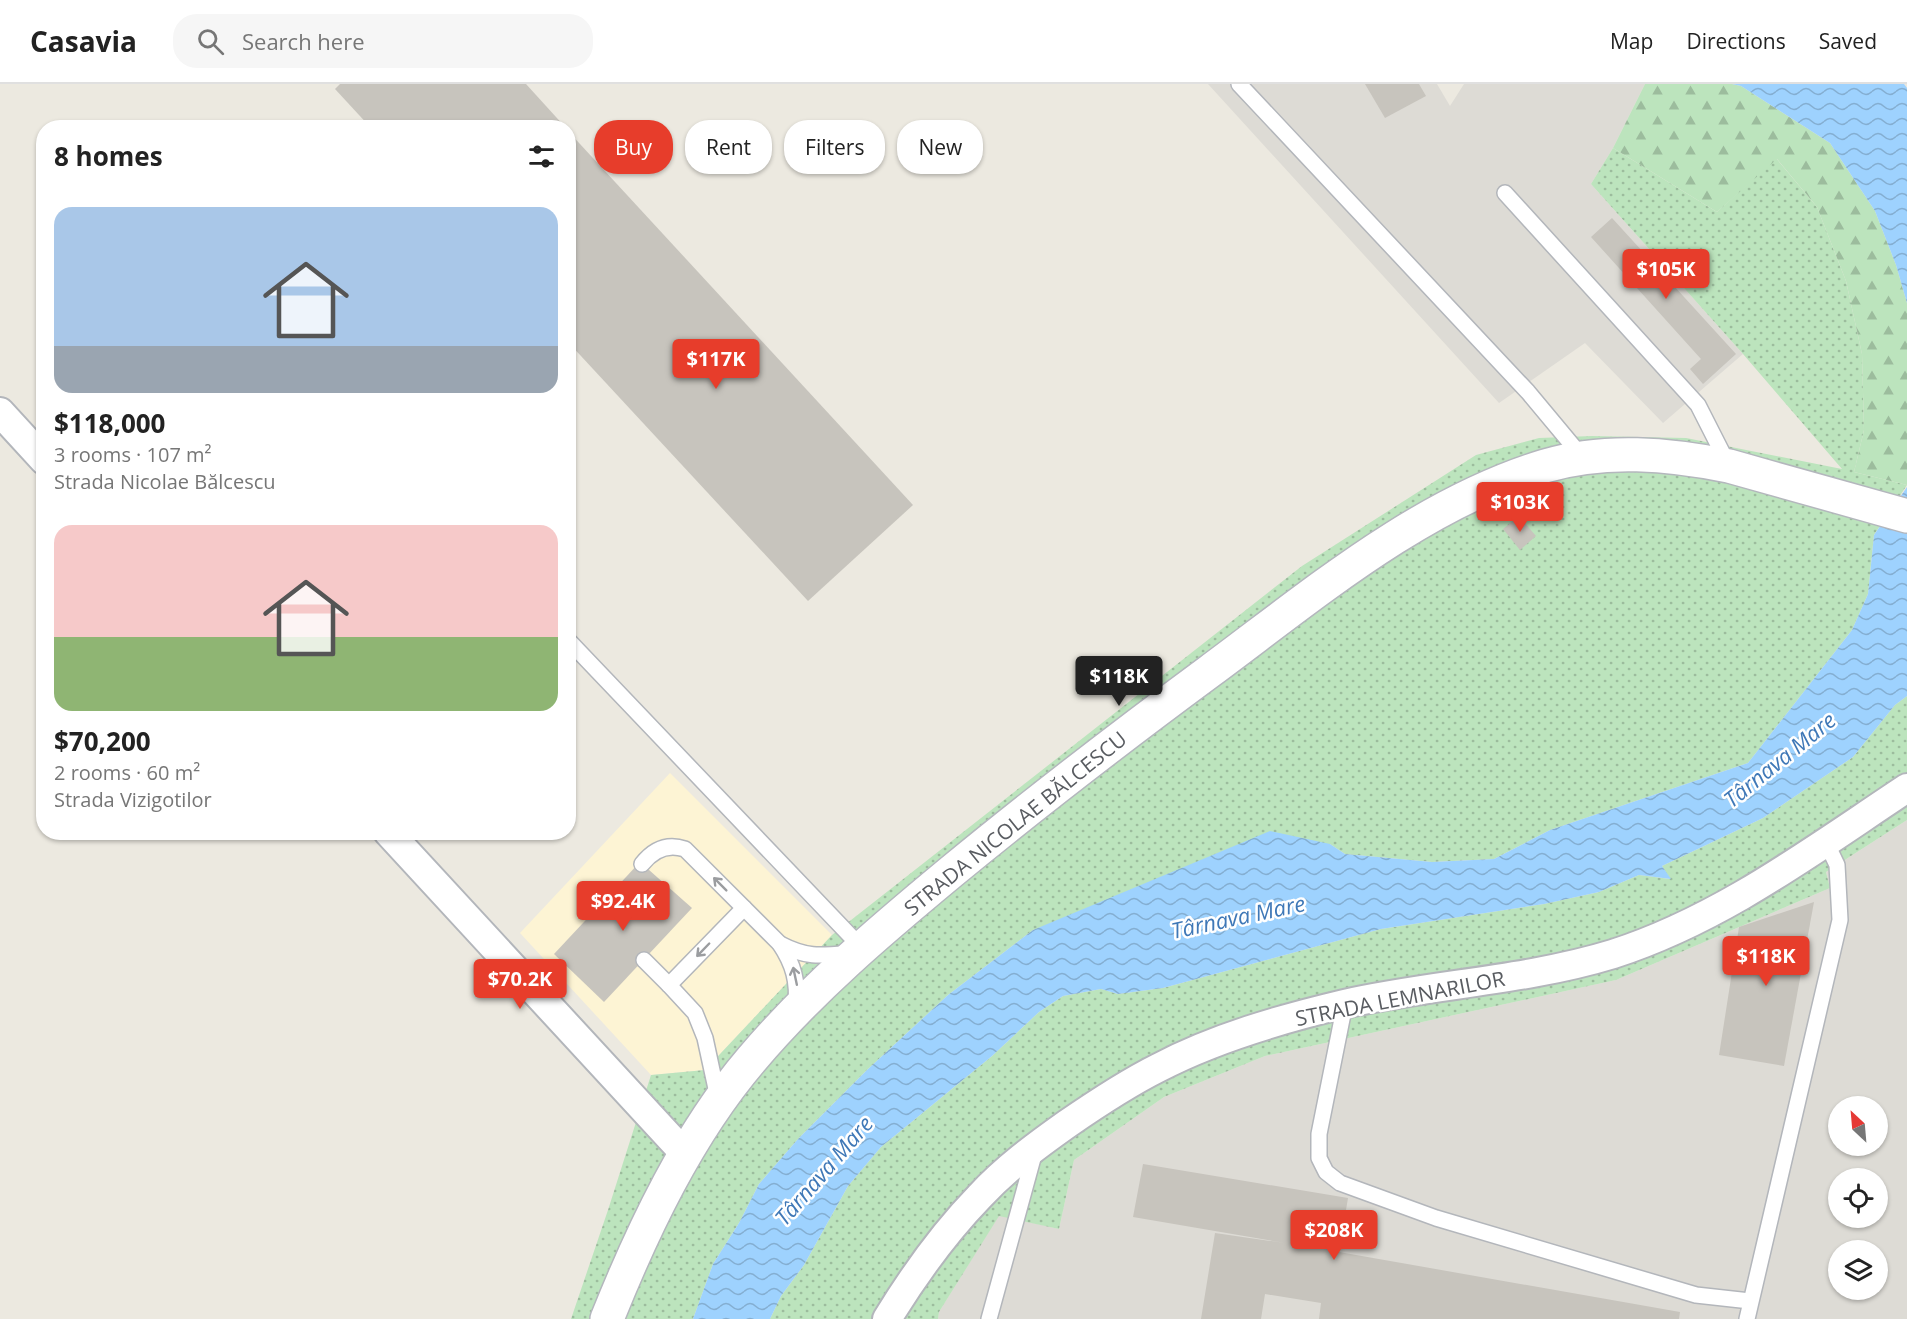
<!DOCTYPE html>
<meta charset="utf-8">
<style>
:root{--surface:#fff;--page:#f6f6f6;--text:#222;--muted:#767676;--line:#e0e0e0;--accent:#e73d2b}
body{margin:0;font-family:"Open Sans",sans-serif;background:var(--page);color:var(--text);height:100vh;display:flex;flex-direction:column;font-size:22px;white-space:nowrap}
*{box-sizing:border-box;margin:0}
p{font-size:20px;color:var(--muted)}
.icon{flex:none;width:33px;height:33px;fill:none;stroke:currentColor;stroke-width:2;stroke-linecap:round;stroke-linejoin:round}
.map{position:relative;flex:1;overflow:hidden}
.panel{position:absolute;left:36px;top:36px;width:540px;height:720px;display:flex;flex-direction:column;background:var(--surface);border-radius:24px;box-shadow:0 2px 4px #0004}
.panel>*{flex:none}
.hud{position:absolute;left:594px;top:36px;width:570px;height:54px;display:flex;gap:12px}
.needle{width:39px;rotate:334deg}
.controls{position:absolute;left:1828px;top:1012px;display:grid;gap:12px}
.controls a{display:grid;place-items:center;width:60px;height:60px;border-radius:50%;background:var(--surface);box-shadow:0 2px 4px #0004;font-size:30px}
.price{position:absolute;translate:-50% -51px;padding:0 14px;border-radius:6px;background:var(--accent);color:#fff;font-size:20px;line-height:39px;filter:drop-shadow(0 2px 3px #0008)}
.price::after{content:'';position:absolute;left:50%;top:36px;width:18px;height:14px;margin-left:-9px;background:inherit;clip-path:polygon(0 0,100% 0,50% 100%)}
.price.on{background:#222;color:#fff}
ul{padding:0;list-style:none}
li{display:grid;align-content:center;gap:12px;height:318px;padding:0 18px}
li span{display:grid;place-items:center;height:186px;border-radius:18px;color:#555}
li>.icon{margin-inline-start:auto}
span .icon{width:108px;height:108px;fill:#fffc;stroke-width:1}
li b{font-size:26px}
h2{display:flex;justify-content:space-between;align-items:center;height:72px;padding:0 18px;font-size:26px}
.pill{padding:0 21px;border-radius:24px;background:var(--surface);box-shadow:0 2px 4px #0004;font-size:21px;line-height:54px}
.pill.on{background:var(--accent);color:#fff}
header{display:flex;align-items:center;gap:36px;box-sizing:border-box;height:84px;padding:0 30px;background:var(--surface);border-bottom:2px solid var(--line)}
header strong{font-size:28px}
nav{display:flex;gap:33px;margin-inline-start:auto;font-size:21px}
.search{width:420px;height:54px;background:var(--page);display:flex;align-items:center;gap:15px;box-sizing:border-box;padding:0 21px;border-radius:24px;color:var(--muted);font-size:22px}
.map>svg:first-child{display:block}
.commercial{fill:#fdf4d4}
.industrial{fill:#dddbd5;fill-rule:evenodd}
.grass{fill:url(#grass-dots)}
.forest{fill:url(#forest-firs)}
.water{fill:url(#water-waves)}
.building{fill:#c7c4bd}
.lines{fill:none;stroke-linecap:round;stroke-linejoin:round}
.service-casing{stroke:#b3b6bb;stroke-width:18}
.minor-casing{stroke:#b3b6bb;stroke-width:32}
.secondary-casing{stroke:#b4b7bd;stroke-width:36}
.service{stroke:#fff;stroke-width:15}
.minor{stroke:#fff;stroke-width:28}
.secondary{stroke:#fff;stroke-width:33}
.oneway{stroke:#9b9da0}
.labels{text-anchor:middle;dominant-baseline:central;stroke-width:5;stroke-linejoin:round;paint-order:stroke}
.street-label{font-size:21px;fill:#595c61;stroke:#fff}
.water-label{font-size:22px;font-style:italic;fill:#3f78b7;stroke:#fff}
</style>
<header>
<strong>Casavia</strong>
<div class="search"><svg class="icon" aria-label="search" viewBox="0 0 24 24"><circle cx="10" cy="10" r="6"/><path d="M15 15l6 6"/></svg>Search here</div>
<nav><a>Map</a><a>Directions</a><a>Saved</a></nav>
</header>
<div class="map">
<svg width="1907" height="1235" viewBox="0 0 1907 1235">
<defs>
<pattern id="grass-dots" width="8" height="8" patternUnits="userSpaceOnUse" patternTransform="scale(1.5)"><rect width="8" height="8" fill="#bce4bd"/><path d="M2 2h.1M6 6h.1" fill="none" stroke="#9cbc9d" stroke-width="1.8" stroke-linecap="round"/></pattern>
<pattern id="forest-firs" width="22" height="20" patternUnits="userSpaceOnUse" patternTransform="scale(1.5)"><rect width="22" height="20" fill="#bce4bd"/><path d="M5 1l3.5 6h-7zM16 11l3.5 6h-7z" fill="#9cbc9d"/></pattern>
<pattern id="water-waves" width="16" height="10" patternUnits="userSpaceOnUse" patternTransform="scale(1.5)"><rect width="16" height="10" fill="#9ed2fe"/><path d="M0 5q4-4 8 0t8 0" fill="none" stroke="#84aed1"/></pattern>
</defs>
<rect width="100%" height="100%" fill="#ece9e0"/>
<path class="commercial" d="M670 689 832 851 705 986 651 991 520 849Z"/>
<g class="industrial">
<path d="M1208 0H1437L1450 22 1464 0H1645L1613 64 1591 100 1743 270 1663 339 1585 259 1499 319Z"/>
<path d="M1907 736V1235H938L939 1228 999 1131 1059 1145 1074 1076 1164 1013 1265 972 1616 896 1830 804 1826 788ZM1839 1023H1878V1062H1839ZM1839 1095H1878V1134H1839ZM1839 1167H1878V1206H1839Z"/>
</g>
<g class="grass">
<path d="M1613 64 1717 128 1776 74 1817 123 1846 197 1862 270 1864 346 1854 388 1907 401 1874 451 1868 510 1852 546 1748 679 1550 746 1494 775 1432 778 1345 770 1330 760 1033 846 948 911 867 986 798 1055 759 1100 739 1139 713 1180 693 1235H571L608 1126 651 991 705 986 832 851 1302 482 1476 371 1539 354 1592 352 1686 354 1842 385 1743 270 1591 100Z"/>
<path d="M1907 612V736L1826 788 1830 804 1616 896 1265 972 1164 1013 1074 1076 1059 1145 999 1132 939 1228 938 1235H770L781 1212 804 1181 848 1102 881 1063 992 972 1039 928 1063 912 1101 905 1118 910 1163 904 1381 845 1544 820 1599 808 1639 791 1670 795 1662 782 1763 734 1853 673 1895 621Z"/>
</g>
<path class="forest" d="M1645 0H1732L1741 2 1830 59 1875 127 1896 181 1907 219V401L1854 388 1864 346 1862 270 1846 197 1817 123 1777 75 1717 128 1613 64Z"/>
<g class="water">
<path d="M1732 0H1904L1907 4V219L1896 181 1875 127 1830 59 1741 2Z"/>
<path d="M1907 403V612L1895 621 1853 673 1763 734 1662 782 1671 795 1639 791 1599 808 1544 820 1381 845 1163 904 1118 910 1101 905 1063 912 1039 928 992 972 881 1063 848 1102 804 1181 781 1212 770 1235H693L713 1180 739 1139 759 1100 798 1055 867 986 948 911 1033 846 1270 747 1330 760 1345 770 1432 778 1494 775 1550 746 1748 679 1852 546 1868 510 1874 451Z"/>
</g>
<g class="building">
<path d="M340 0H526L566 44H371L335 5Z"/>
<path d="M1365 0H1419L1426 12 1385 34Z"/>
<path d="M568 47 913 421 808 517 568 258Z"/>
<path d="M1612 134 1736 270 1703 300 1690 285 1701 275 1591 153Z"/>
<path d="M1519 432 1536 452 1520 466 1503 445Z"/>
<path d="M640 778 692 824 604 918 554 870Z"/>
<path d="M1814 818 1784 982 1719 971 1739 843Z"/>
<path d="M1143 1080 1348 1114 1339 1168 1680 1228 1679 1235H1319L1321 1219 1265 1210 1261 1235H1201L1215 1149 1285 1159 1133 1133Z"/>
</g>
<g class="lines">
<defs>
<g id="service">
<path d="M1239 0 1528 308 1583 374"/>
<path d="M1505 109 1698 321 1729 382"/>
<path d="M568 556 861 863"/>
<path d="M642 780C653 766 667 759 685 765L780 860C807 874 820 872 850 869"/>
<path d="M780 860C794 881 798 898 796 922"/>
<path d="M644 876 669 901"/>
<path d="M1345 920 1319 1050V1074L1326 1088 1340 1099 1436 1134 1696 1211 1750 1217"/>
<path d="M718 1014 705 954 695 929 669 901 744 824"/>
<path d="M989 1235 1035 1067"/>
<path d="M1747 1235 1840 836 1837 781 1826 758"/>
</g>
<g id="minor">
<path d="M0 328 44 376"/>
<path d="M388 748 686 1071"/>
<path d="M887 1235C914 1191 944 1149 980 1112 1006 1084 1036 1062 1067 1040 1096 1020 1126 1000 1158 984 1215 954 1281 935 1344 920 1432 900 1525 897 1613 870 1722 835 1813 766 1907 704"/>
</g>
<path id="secondary" d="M607 1235C643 1145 688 1050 751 976 810 906 881 846 951 788 1036 718 1122 652 1210 587 1314 510 1420 420 1545 382 1605 364 1669 370 1729 382L1907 432"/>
</defs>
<use href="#service" class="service-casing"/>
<use href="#minor" class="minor-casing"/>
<use href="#secondary" class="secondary-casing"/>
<use href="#service" class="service"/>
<use href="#minor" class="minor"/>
<use href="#secondary" class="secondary"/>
</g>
<defs><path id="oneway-shaft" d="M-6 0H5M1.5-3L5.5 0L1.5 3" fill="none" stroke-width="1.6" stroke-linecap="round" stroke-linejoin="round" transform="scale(1.5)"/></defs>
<g class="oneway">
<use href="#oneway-shaft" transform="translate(720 800) rotate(-135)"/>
<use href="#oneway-shaft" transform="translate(703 866) rotate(134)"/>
<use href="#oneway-shaft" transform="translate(795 892) rotate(-102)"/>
</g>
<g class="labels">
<g class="street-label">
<text transform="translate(1015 739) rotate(-39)">STRADA NICOLAE BĂLCESCU</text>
<text transform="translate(1400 914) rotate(-11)">STRADA LEMNARILOR</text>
</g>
<g class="water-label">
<text transform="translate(1779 675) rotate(-39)">Târnava Mare</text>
<text transform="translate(1238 832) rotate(-12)">Târnava Mare</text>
<text transform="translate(823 1086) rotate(-49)">Târnava Mare</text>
</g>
</g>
</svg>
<div class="controls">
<a><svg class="needle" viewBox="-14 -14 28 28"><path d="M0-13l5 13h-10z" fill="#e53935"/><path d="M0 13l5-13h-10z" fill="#767676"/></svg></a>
<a><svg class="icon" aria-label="locate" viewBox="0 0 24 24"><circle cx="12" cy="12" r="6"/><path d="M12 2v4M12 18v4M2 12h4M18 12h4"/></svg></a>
<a><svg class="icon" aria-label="layers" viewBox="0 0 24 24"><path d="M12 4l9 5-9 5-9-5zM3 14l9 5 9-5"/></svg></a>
</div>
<b class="price" style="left:1666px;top:216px">$105K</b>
<b class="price" style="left:716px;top:306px">$117K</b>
<b class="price" style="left:1520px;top:449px">$103K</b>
<b class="price on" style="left:1119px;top:623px">$118K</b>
<b class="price" style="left:623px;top:848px">$92.4K</b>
<b class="price" style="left:1766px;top:903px">$118K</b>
<b class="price" style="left:520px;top:926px">$70.2K</b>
<b class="price" style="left:1334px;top:1177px">$208K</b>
<div class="hud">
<a class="pill on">Buy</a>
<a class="pill">Rent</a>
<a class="pill">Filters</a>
<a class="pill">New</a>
</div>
<section class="panel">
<h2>8 homes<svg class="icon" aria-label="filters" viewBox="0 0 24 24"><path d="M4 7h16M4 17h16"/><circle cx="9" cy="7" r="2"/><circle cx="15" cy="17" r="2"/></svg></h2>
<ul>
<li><span style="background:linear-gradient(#a9c7e8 75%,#9aa5b1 0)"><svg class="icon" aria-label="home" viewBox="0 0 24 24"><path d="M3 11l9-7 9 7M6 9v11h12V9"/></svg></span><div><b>$118,000</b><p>3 rooms · 107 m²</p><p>Strada Nicolae Bălcescu</p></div></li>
<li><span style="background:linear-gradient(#f6c9c9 60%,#8fb573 0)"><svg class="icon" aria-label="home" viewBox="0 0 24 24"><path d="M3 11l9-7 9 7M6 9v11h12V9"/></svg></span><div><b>$70,200</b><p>2 rooms · 60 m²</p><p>Strada Vizigotilor</p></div></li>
</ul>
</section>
</div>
